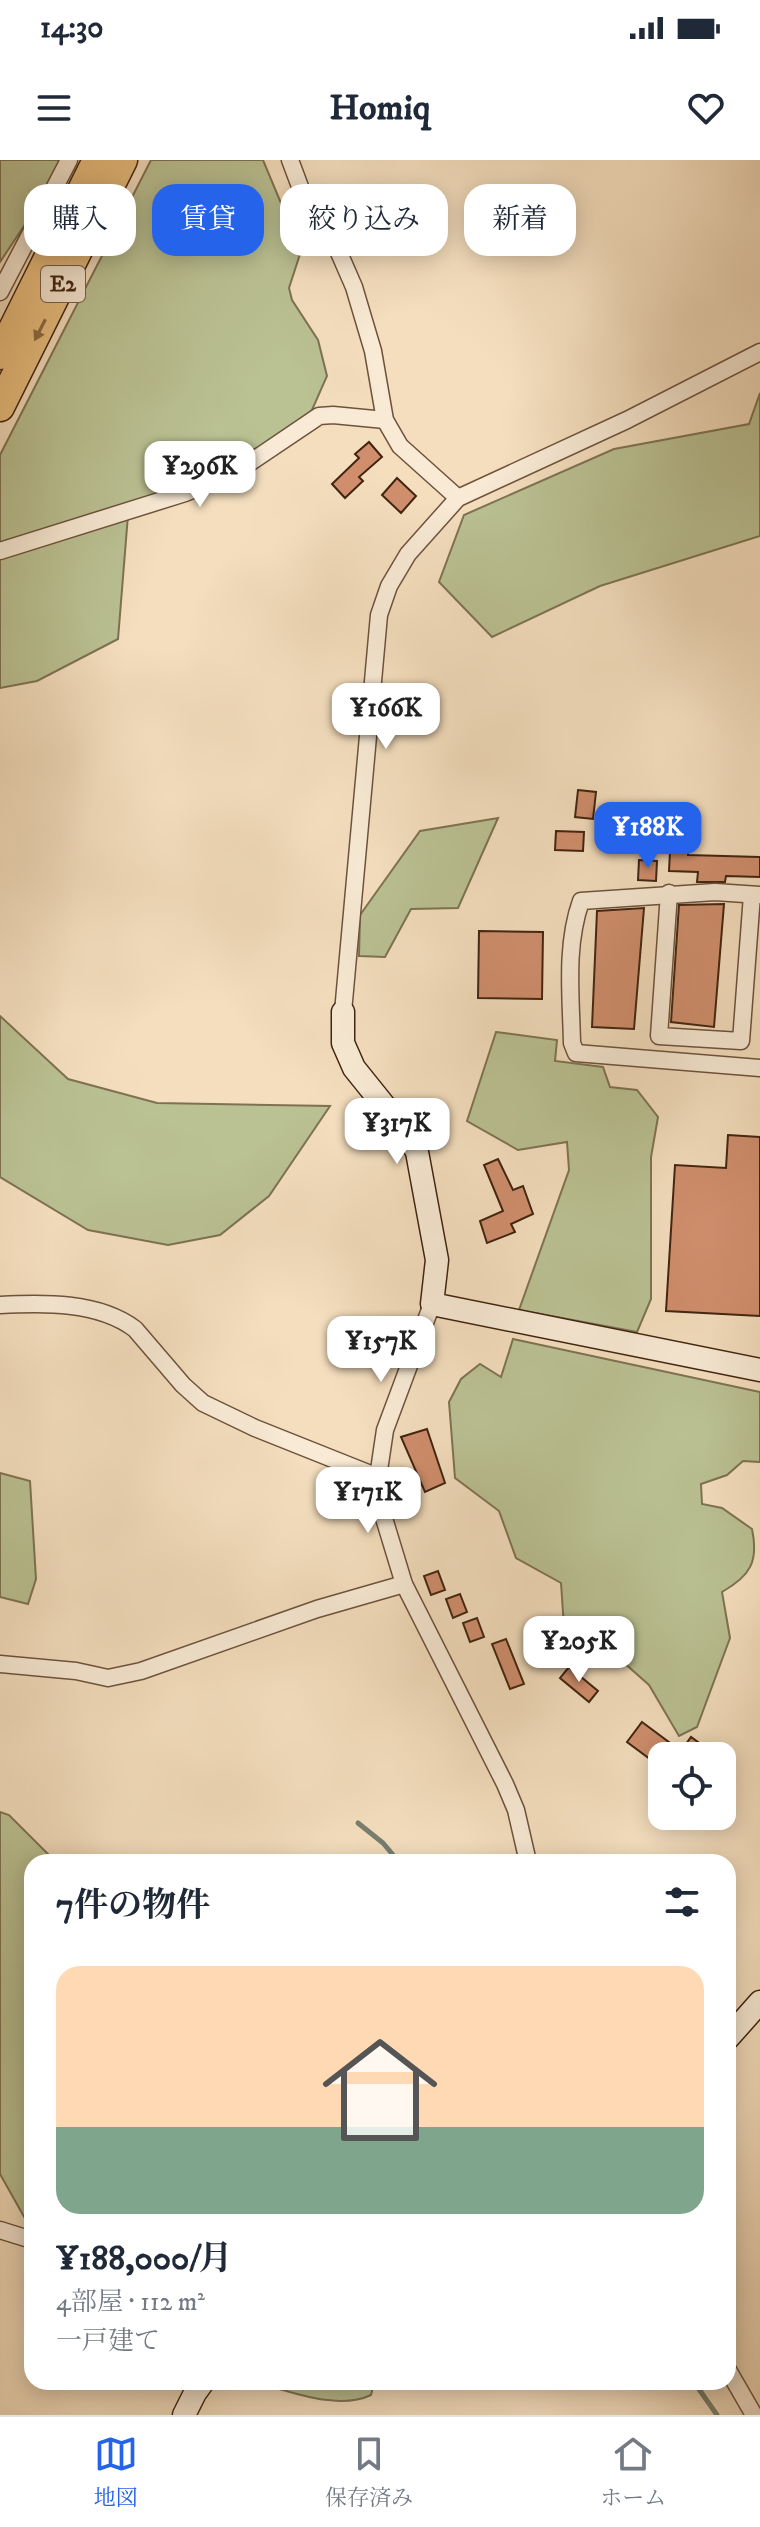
<!DOCTYPE html>
<html lang="ja">
<meta charset="utf-8">
<style>
:root{--surface:#fff;--page:#f2f2f3;--text:#1f2937;--muted:#747a83;--line:#e0e1e3;--accent:#2563eb}
body{margin:0;font-family:"IM FELL DW Pica","Noto Serif JP",serif;background:var(--page);color:var(--text);height:100vh;display:flex;flex-direction:column;font-size:30px;white-space:nowrap}
*{box-sizing:border-box;margin:0}
p{font-size:26px;color:var(--muted)}
.icon{flex:none;width:44px;height:44px;fill:none;stroke:currentColor;stroke-width:2;stroke-linecap:round;stroke-linejoin:round}
.map{position:relative;flex:1;overflow:hidden}
.side{position:absolute;left:24px;top:1694px;width:712px;height:536px;display:flex;flex-direction:column;background:var(--surface);border-radius:24px;box-shadow:0 4px 20px #0003}
.side>*{flex:none}
.top-card{position:absolute;left:24px;top:24px;width:712px;height:72px;display:flex;gap:16px}
.buttons{position:absolute;left:648px;top:1582px;display:grid;gap:16px}
.buttons a{display:grid;place-items:center;width:88px;height:88px;border-radius:16px;background:var(--surface);box-shadow:0 4px 20px #0003;font-size:40px}
.price{position:absolute;translate:-50% -68px;padding:0 18px;border-radius:16px;background:#fff;color:#222;font-size:26px;line-height:52px;filter:drop-shadow(0 2px 4px #0008)}
.price::after{content:'';position:absolute;left:50%;top:48px;width:24px;height:18px;margin-left:-12px;background:inherit;clip-path:polygon(0 0,100% 0,50% 100%)}
.price.on{background:var(--accent);color:#fff}
ul{padding:0;list-style:none}
li{display:grid;align-content:center;gap:16px;height:424px;padding:0 32px}
li+li{border-top:2px solid var(--line)}
li span{display:grid;place-items:center;height:248px;border-radius:24px;color:#555}
li>.icon{margin-inline-start:auto}
span .icon{width:144px;height:144px;fill:#fffc;stroke-width:1}
li b{font-size:34px}
h2{display:flex;justify-content:space-between;align-items:center;height:96px;padding:0 32px;font-size:34px}
.tag{padding:0 28px;border-radius:24px;background:var(--surface);box-shadow:0 4px 20px #0003;font-size:28px;line-height:72px}
.tag.on{background:var(--accent);color:#fff}
.status{display:flex;justify-content:space-between;align-items:center;height:56px;padding:0 40px;background:var(--surface);direction:ltr}
.status svg{height:22px;fill:currentColor}
header{display:flex;justify-content:space-between;align-items:center;height:104px;padding:0 32px;background:var(--surface);font-size:36px;font-weight:800}
.dock{display:flex;justify-content:space-around;align-items:center;height:112px;border-top:2px solid var(--line);background:var(--surface);font-size:22px;color:var(--muted)}
.dock a{display:grid;justify-items:center;gap:4px}
.dock .on{color:var(--accent)}
.map>svg:first-child{display:block}
.green{fill:#bac193;stroke:#7e7252;stroke-width:2}
.lines{fill:none;stroke-linecap:round;stroke-linejoin:round}
.stream{stroke:#787f6f;stroke-width:5}
.building{fill:#d08e6d;stroke:#412410;stroke-width:2}
.street-casing{stroke:#6e523c;stroke-width:19}
.secondary-casing{stroke:#412410;stroke-width:25}
.highway-casing{stroke:#412410;stroke-width:31}
.street{stroke:#f8ead5;stroke-width:16}
.secondary{stroke:#f8ead5;stroke-width:22}
.highway{stroke:#eabf7f;stroke-width:28}
.oneway{fill:#8d6a42}
.labels{text-anchor:middle;dominant-baseline:central;stroke-width:8;stroke-linejoin:round;paint-order:stroke}
.shield{fill:#f8ead5;stroke:#785f4b;stroke-width:2}
.shield-label{font-size:22px;font-weight:bold;fill:#412410}
</style>
<div class="status"><b>14:30</b><svg viewBox="0 0 49 12"><path d="M0 12V9h3v3zM5 12V6h3v6zM10 12V3h3v9zM15 12V0h3v12zM26 1h20v11H26zM47 4h2v5h-2z"/></svg></div>
<header><svg class="icon" aria-label="menu" viewBox="0 0 24 24"><path d="M4 6h16M4 12h16M4 18h16"/></svg>Homiq<svg class="icon" aria-label="heart" viewBox="0 0 24 24"><path d="M12 20l-8-8c-3-5 5-10 8-4 3-6 11-1 8 4z"/></svg></header>
<div class="map">
<svg width="760" height="2255" viewBox="0 0 760 2255">
<rect width="100%" height="100%" fill="#f4debe"/>
<filter id="stains"><feTurbulence type="fractalNoise" baseFrequency=".0025" numOctaves="4"/><feColorMatrix values="0 0 0 0 .2 0 0 0 0 .09 0 0 0 0 .02 0 0 0 .5 -.17"/></filter>
<radialGradient id="worn" r=".72"><stop offset=".6" stop-color="#630" stop-opacity="0"/><stop offset="1" stop-color="#630" stop-opacity=".3"/></radialGradient>
<g class="green">
<path d="M0 0H68L0 102Z"/>
<path d="M151 0H263L301 91 289 128 292 140 318 180 327 216 312 250 290 271 128 355 118 479 37 521 0 528V295Z"/>
<path d="M760 233V376L600 426 492 477 439 422 464 355 614 289 749 264Z"/>
<path d="M498 658 458 748 411 749 385 797 359 796 360 755 420 671Z"/>
<path d="M0 856 68 919 157 943 330 946 269 1036 220 1075 168 1085 88 1070 0 1017Z"/>
<path d="M496 872 557 880 555 901 603 907 610 927 637 930 658 957 651 997V1139L637 1172 519 1150 569 1010 567 982 518 990 467 961Z"/>
<path d="M513 1179 760 1232V1302L743 1301 727 1315 701 1324 702 1344 722 1348 752 1369C759 1402 750 1416 722 1432L730 1478 697 1567 679 1576 649 1525 614 1494 565 1482 561 1423 516 1398 499 1351 455 1318 449 1242 461 1219 480 1204 501 1217Z"/>
<path d="M0 1313 30 1321 36 1419 28 1444 0 1437Z"/>
<path d="M0 1652 9 1655 56 1702H32V2071L0 2014Z"/>
<path d="M255 2222H374V2223L371 2235C337 2251 290 2231 255 2222Z"/>
</g>
<g class="lines">
<g class="stream">
<path d="M358 1663 383 1683 399 1702"/>
<path d="M694 2222 717 2255"/>
</g>
</g>
<g class="building">
<path d="M369 282 382 297 359 317 363 321 345 338 332 324 359 298 355 294Z"/>
<path d="M397 318 416 336 401 353 382 335Z"/>
<path d="M578 630 596 632 593 659 575 657Z"/>
<path d="M556 671 584 672 583 691 555 690Z"/>
<path d="M670 691 688 692V695L760 697V717L726 716 725 722H697L698 712 669 711Z"/>
<path d="M639 700 657 701 656 721 638 720Z"/>
<path d="M724 744 714 867 671 862 679 745Z"/>
<path d="M644 748 634 869 592 867 597 751Z"/>
<path d="M479 771 543 772 542 839 478 838Z"/>
<path d="M728 975 760 977V1156L666 1151 675 1005 726 1008Z"/>
<path d="M498 999 513 1030 523 1026 533 1054 511 1064 515 1072 487 1083 480 1061 503 1051 484 1005Z"/>
<path d="M427 1269 445 1323 425 1332 401 1277Z"/>
<path d="M438 1411 445 1430 431 1435 424 1416Z"/>
<path d="M460 1434 467 1452 453 1458 446 1439Z"/>
<path d="M477 1458 484 1477 470 1482 463 1463Z"/>
<path d="M506 1479 524 1524 510 1529 492 1484Z"/>
<path d="M569 1507 598 1531 589 1542 560 1518Z"/>
<path d="M642 1562 681 1591 691 1577 717 1596H662V1608L627 1582Z"/>
</g>
<g class="lines">
<defs>
<g id="street">
<path d="M290 0 302 32 337 88 354 127 373 191 385 260 400 286 458 338"/>
<path d="M0 132 69 0"/>
<path d="M0 391 185 333 236 312 319 256 333 255 385 260"/>
<path d="M669 733 659 876 741 881 752 735"/>
<path d="M760 735 715 732 581 741C565 786 571 836 572 883L576 893 760 908"/>
<path d="M343 852 379 455 389 426 408 394 458 338 627 260 760 192"/>
<path d="M432 1144 385 1270 378 1317 380 1345 404 1424 505 1624 516 1650 528 1702"/>
<path d="M0 1145C43 1143 98 1141 135 1169L183 1225 203 1243 255 1268 378 1317"/>
<path d="M0 1504 76 1511 108 1518 141 1511 317 1449 404 1424"/>
<path d="M0 2070 32 2080"/>
<path d="M728 2210 754 2255"/>
</g>
<g id="secondary">
<path d="M343 852V883L354 908 407 974 417 992 437 1100 432 1144 760 1210"/>
<path d="M728 1878 760 1842"/>
<path d="M184 2255 195 2233 203 2222"/>
</g>
<g id="highway">
<path d="M0 195 97 0"/>
<path d="M0 247 123 0"/>
</g>
</defs>
<use href="#street" class="street-casing"/>
<use href="#secondary" class="secondary-casing"/>
<use href="#highway" class="highway-casing"/>
<use href="#street" class="street"/>
<use href="#secondary" class="secondary"/>
<use href="#highway" class="highway"/>
</g>
<defs><path id="oneway-solid" d="M-6-.8H1V-3.2L6.5 0L1 3.2V.8H-6Z" transform="scale(2)"/></defs>
<use class="oneway" href="#oneway-solid" transform="translate(40 170) rotate(117)"/>
<g class="labels">
<rect class="shield" x="41" y="106" width="44" height="36" rx="6"/>
<g class="shield-label">
<text x="63" y="124">E2</text>
</g>
</g>
<rect width="100%" height="100%" filter="url(#stains)"/>
<rect width="100%" height="100%" fill="url(#worn)"/>
</svg>
<div class="buttons">
<a><svg class="icon" aria-label="locate" viewBox="0 0 24 24"><circle cx="12" cy="12" r="6"/><path d="M12 2v4M12 18v4M2 12h4M18 12h4"/></svg></a>
</div>
<b class="price" style="left:200px;top:349px">¥296K</b>
<b class="price" style="left:386px;top:591px">¥166K</b>
<b class="price on" style="left:648px;top:710px">¥188K</b>
<b class="price" style="left:397px;top:1006px">¥317K</b>
<b class="price" style="left:381px;top:1224px">¥157K</b>
<b class="price" style="left:368px;top:1375px">¥171K</b>
<b class="price" style="left:579px;top:1524px">¥205K</b>
<div class="top-card">
<a class="tag">購入</a>
<a class="tag on">賃貸</a>
<a class="tag">絞り込み</a>
<a class="tag">新着</a>
</div>
<section class="side">
<h2>7件の物件<svg class="icon" aria-label="filters" viewBox="0 0 24 24"><path d="M4 7h16M4 17h16"/><circle cx="9" cy="7" r="2"/><circle cx="15" cy="17" r="2"/></svg></h2>
<ul>
<li><span style="background:linear-gradient(#ffd9b3 65%,#7fa58c 0)"><svg class="icon" aria-label="home" viewBox="0 0 24 24"><path d="M3 11l9-7 9 7M6 9v11h12V9"/></svg></span><div><b>¥188,000/月</b><p>4部屋 · 112 m²</p><p>一戸建て</p></div></li>
</ul>
</section>
</div>
<nav class="dock">
<a class="on"><svg class="icon" aria-label="map" viewBox="0 0 24 24"><path d="M3 6l6-2 6 2 6-2v14l-6 2-6-2-6 2zM9 4v14M15 6v14"/></svg>地図</a>
<a><svg class="icon" aria-label="saved" viewBox="0 0 24 24"><path d="M7 4h10v16l-5-4-5 4z"/></svg>保存済み</a>
<a><svg class="icon" aria-label="home" viewBox="0 0 24 24"><path d="M3 11l9-7 9 7M6 9v11h12V9"/></svg>ホーム</a>
</nav>
